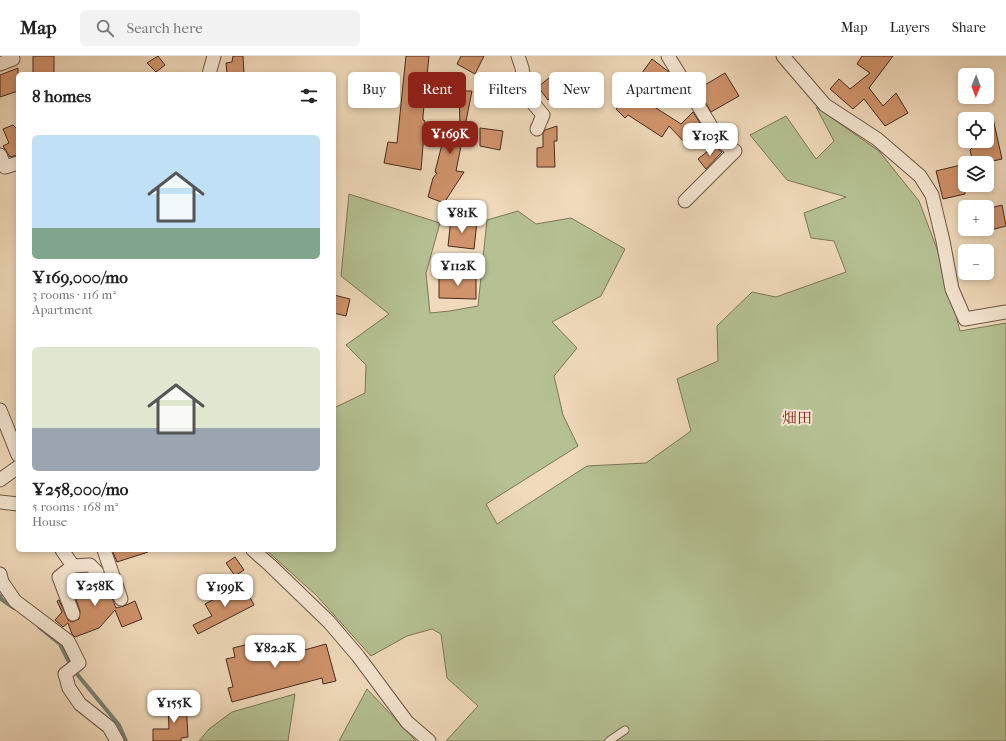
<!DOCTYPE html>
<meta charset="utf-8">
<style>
:root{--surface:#fff;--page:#f2f2f2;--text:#222;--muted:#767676;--line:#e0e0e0;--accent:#8f2418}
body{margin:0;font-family:"IM FELL French Canon","Noto Serif JP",serif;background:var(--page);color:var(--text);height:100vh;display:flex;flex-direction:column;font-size:15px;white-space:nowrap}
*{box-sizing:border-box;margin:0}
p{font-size:13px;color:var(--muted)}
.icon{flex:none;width:22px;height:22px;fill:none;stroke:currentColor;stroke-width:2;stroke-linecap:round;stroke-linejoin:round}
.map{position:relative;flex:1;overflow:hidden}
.drawer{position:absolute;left:16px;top:16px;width:320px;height:480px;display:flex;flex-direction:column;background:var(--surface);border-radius:6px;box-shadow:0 2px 6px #0003}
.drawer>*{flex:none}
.guide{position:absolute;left:348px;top:16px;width:380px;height:36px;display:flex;gap:8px}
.needle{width:26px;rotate:181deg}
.fabs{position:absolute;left:958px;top:12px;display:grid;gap:8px}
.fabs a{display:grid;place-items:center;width:36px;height:36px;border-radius:6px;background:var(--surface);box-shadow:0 2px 6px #0003;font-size:20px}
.price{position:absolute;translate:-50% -34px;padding:0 9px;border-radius:8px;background:#fff;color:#222;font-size:13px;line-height:26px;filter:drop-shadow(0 1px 2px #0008)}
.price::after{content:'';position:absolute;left:50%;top:24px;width:12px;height:9px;margin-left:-6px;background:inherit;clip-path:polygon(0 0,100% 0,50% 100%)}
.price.current{background:var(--accent);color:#fff}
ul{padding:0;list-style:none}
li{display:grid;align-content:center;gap:8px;height:212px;padding:0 16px}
li span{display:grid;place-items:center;height:124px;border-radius:6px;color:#555}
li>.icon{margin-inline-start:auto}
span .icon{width:72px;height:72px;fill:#fffc;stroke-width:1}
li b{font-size:17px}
h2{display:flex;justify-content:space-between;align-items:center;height:48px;padding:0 16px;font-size:17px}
.tag{padding:0 14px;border-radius:6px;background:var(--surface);box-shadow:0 2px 6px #0003;font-size:14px;line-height:36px}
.tag.current{background:var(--accent);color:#fff}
header{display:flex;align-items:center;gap:24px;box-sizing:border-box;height:56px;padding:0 20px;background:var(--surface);border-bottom:1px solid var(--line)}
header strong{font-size:19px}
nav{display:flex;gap:22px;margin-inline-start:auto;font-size:14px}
.search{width:280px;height:36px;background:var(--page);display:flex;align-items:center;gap:10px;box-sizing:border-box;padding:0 14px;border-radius:6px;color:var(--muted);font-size:15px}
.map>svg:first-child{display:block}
.green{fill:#b5c193;stroke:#7d765a}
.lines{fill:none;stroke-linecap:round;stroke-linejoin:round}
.stream{stroke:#788175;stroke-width:4}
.building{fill:#d0936b;stroke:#452b20}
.service-casing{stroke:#705747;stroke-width:9}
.minor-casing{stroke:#705747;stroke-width:15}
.service{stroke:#f5e7d3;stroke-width:7}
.minor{stroke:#f5e7d3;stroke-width:13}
.labels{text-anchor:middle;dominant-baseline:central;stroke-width:4;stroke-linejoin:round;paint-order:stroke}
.quarter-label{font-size:15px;fill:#7a1f14;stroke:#f5e7d3}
</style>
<header>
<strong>Map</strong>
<div class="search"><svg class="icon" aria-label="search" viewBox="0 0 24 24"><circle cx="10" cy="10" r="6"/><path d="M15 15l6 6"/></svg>Search here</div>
<nav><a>Map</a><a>Layers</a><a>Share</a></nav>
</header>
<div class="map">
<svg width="1006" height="685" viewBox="0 0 1006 685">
<rect width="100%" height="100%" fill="#f0dabb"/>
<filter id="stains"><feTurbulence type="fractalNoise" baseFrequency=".005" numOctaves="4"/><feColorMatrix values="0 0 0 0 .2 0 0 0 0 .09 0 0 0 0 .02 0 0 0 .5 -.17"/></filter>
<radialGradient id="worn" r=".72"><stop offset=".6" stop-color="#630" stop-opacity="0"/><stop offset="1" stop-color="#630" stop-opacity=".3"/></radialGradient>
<g class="green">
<path d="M816 51 879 95 919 145 943 209 960 275 1006 267V685H446L478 650 447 622 441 578 432 573 407 580 371 600 316 539 266 494H334V352L365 337 366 309 346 289 389 258 341 220 349 138 440 167 426 217 430 257 450 255 478 250 487 164 518 155 536 168 571 162 625 193 601 240 552 266 577 292 554 320 563 359 578 390 486 448 497 468 587 410 646 407 691 375 677 323 718 305 717 270 752 236 776 241 846 216 834 185 811 182 804 157 846 141 787 124 750 79 786 60 816 103 834 85Z"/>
<path d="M367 633 416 685H339Z"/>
<path d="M295 638 288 685H199L209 673 232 656Z"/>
</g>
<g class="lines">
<g class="stream">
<path d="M0 540 1 543 14 552"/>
<path d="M39 571 60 588 72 612 119 669 126 685"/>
</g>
</g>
<g class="building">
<rect x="33" y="0" width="21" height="18"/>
<path d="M158 0 165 9 156 16 147 7Z"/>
<path d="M233 0H243L244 18H227L226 7 232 6Z"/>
<path d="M406 0H429L423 60V64L425 65 421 114 384 107 388 86 397 87Z"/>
<path d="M461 0H484L475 18 457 8Z"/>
<path d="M862 0H893L869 32 883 50 896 37 908 57 885 70 864 43 853 53 830 33 839 23 850 33 870 17 857 8Z"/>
<path d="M652 3 669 16 645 45 681 68 693 56 703 72 686 88 669 70 662 81 628 59 625 62 616 53 627 44 622 39 639 21Z"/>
<path d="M18 12V35L0 41V19Z"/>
<path d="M555 17 565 29 548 44 538 31Z"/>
<path d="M725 17 739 40 711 56 698 33Z"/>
<path d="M459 35H472L456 115 464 116 444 147 428 141 433 122 437 117 435 116 447 68 460 70Z"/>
<path d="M987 58H992L1002 103 984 107H973L970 94 979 85H987Z"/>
<path d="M13 69 18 74V99L10 101 3 90 9 87 3 73Z"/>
<path d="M557 70V85H554L555 111H537V92L543 91V77L545 74Z"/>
<path d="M480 72 503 75 500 94 480 90Z"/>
<path d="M714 90 722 96 706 113 698 103Z"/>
<path d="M965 108V138L943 143 936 115Z"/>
<path d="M1002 149 1006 170 987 175V153Z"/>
<path d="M451 162 477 165 474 193 448 190Z"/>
<path d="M439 219H476V243L439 242Z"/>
<path d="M334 239 350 243 346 260 334 257Z"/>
<path d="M112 494H147L148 496 117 506Z"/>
<path d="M235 501 244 514 235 520 226 507Z"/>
<path d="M83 517 84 519 87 518 95 524 99 532 107 529 116 552 124 550 135 545 142 563 122 571 115 554 99 572 75 581 72 578 68 567 63 571 55 564 62 556 57 545 59 544 68 564 72 566 79 563 80 555 69 524 74 519Z"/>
<path d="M243 528 254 549 198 578 193 569 212 560 205 548Z"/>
<path d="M273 582 279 601 326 588 336 625 323 628 322 622 232 646 228 632 233 631 226 603 235 601 233 592Z"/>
<path d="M186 646 188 681 181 682V685H153V673H169L168 647Z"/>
</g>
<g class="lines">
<defs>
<path id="service" d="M609 685 625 674"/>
<g id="minor">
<path d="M518 0 522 12 527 40 543 59 537 73"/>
<path d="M668 0 720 85 735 95 685 145"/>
<path d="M783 0 825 49 877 83 920 120 932 139 943 185 952 233 965 263 1006 256"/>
<path d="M0 8 13 3 12 0"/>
<path d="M209 18 214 0"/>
<path d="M0 99 5 111 18 107"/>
<path d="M0 354 18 399"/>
<path d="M0 424 18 411"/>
<path d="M0 446 18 448"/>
<path d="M62 494 73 510 59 521 73 558"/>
<path d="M104 494 121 543"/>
<path d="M253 494 270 509 329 566 358 600 407 666 429 685"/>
<path d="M73 510 90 509 97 516"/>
<path d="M0 518 2 526 15 545 68 585 79 607 65 618 69 632 80 648 109 671 117 685"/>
</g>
</defs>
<use href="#service" class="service-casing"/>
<use href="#minor" class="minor-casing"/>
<use href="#service" class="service"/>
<use href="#minor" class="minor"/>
</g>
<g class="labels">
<g class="quarter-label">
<text x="797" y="362">畑田</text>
</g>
</g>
<rect width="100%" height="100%" filter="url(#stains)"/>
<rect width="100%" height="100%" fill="url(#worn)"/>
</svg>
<div class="fabs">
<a><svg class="needle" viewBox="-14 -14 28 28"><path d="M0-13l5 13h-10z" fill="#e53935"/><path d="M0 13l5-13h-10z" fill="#767676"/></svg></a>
<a><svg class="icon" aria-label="locate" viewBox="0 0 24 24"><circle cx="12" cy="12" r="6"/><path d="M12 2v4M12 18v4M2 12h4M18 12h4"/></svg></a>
<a><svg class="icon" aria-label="layers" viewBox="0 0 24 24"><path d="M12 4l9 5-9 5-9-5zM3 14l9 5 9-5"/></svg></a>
<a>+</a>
<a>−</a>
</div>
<b class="price current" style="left:450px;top:99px">¥169K</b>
<b class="price" style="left:710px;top:101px">¥103K</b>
<b class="price" style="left:462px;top:178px">¥81K</b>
<b class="price" style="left:458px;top:231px">¥112K</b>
<b class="price" style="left:95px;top:551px">¥258K</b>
<b class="price" style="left:225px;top:552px">¥199K</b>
<b class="price" style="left:275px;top:613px">¥82.2K</b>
<b class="price" style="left:174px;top:668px">¥155K</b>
<div class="guide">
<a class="tag">Buy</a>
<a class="tag current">Rent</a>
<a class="tag">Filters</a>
<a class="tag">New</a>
<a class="tag">Apartment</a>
</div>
<section class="drawer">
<h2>8 homes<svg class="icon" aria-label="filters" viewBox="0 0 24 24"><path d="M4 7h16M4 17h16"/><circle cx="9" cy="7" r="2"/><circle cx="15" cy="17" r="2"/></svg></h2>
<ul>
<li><span style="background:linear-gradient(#bfe0f5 75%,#7fa58c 0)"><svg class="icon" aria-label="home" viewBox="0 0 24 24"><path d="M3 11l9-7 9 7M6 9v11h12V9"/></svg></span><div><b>¥169,000/mo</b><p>3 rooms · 116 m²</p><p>Apartment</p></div></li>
<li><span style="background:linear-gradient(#dfe7d0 65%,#9aa5b1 0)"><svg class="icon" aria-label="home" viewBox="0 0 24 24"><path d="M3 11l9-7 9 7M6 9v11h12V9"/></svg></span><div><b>¥258,000/mo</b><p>5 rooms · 168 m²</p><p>House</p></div></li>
</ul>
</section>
</div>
